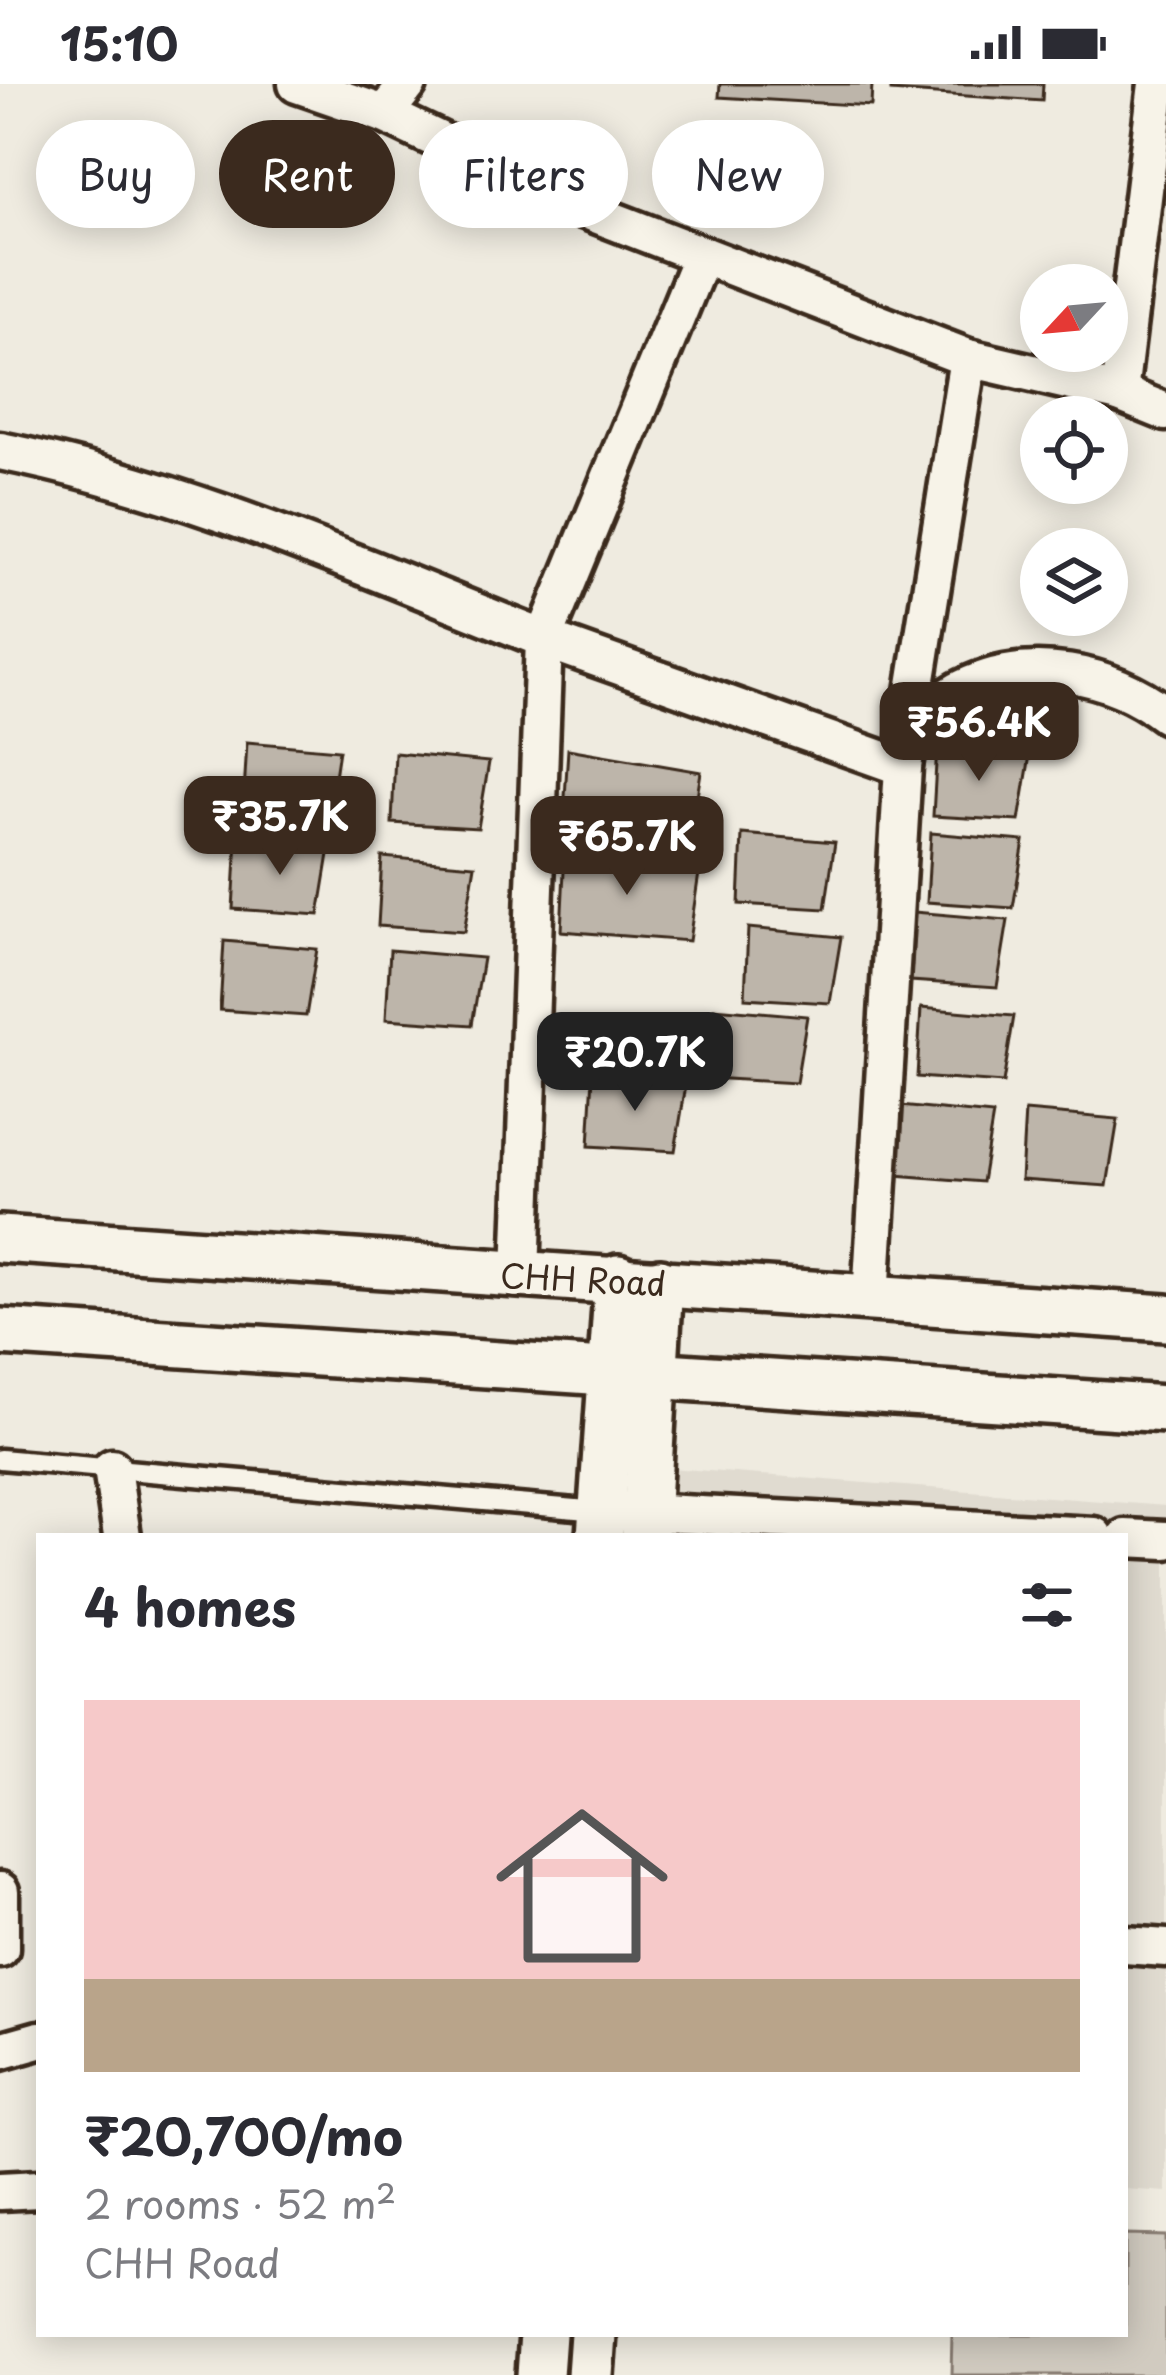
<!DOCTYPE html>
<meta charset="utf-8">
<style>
:root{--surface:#fff;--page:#f2f2f3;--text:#2b2b33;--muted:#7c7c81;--line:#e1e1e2;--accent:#3b2a1e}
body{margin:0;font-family:"Playpen Sans",sans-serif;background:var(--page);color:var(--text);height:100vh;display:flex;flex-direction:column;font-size:45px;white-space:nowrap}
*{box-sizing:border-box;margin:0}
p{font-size:39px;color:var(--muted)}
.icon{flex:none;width:66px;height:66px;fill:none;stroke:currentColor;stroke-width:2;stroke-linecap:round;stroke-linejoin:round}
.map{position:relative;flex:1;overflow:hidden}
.drawer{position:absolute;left:36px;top:1449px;width:1092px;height:804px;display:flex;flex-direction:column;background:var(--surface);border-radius:0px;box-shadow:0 6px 30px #0003}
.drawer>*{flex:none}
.hud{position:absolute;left:36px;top:36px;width:1095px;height:108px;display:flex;gap:24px}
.needle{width:78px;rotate:244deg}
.controls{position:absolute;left:1020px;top:180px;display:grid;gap:24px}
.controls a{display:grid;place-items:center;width:108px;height:108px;border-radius:50%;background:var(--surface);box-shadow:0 6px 30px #0003;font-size:60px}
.price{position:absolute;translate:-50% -102px;padding:0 27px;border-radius:24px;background:var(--accent);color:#fff;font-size:39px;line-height:78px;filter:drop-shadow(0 3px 6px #0008)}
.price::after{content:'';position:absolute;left:50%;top:72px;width:36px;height:27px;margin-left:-18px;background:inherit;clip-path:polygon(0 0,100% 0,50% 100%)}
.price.on{background:#222;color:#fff}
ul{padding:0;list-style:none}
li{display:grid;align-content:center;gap:24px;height:636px;padding:0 48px}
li+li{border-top:3px solid var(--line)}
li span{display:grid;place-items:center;height:372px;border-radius:0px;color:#555}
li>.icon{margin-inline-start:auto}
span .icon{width:216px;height:216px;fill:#fffc;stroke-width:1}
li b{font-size:51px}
h2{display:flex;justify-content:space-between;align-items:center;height:144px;padding:0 48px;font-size:51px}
.tag{padding:0 42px;border-radius:54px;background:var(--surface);box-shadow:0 6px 30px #0003;font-size:42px;line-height:108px}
.tag.on{background:var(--accent);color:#fff}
.status{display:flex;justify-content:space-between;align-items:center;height:84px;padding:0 60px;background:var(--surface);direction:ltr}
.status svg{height:33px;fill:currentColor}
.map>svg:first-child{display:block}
.built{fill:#e0dbd0}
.green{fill:#d1cbc0;stroke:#867a6f;stroke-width:3}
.building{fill:#bdb5aa;stroke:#3b2a1e;stroke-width:3}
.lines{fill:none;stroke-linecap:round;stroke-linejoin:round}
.service-casing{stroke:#3b2a1e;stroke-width:27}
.minor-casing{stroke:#3b2a1e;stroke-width:45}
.tertiary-casing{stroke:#3b2a1e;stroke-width:54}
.service{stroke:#f7f3e8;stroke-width:18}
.minor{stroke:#f7f3e8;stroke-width:36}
.tertiary{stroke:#f7f3e8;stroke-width:45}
.labels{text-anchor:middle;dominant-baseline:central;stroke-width:9;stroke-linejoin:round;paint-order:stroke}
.street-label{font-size:33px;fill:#3b2a1e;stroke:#f7f3e8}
</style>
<div class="status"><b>15:10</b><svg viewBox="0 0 49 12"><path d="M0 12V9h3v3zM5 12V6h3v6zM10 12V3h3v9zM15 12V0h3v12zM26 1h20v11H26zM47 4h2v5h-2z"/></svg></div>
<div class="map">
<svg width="1166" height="2291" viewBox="0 0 1166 2291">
<rect width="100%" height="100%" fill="#efebe0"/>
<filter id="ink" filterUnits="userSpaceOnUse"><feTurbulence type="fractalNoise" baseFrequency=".00833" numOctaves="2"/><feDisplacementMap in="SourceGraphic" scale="24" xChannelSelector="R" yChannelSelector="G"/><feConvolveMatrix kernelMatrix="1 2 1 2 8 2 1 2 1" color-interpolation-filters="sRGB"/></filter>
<g filter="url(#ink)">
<path class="built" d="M670 1384 1166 1422V2108L1125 2105V1452H665Z"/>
<path class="green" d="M1125 2151 1166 2152V2291H951L952 2250H1125Z"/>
<g class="building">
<path d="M720 0H872L871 22 719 13Z"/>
<path d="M891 0H1043L1042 17 891 7Z"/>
<path d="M247 658 339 666 329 733 243 727Z"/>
<path d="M937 662 1030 671 1019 737 933 732Z"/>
<path d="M568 665 701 688 690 755 563 746Z"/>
<path d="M395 669 489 678 478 744 392 739Z"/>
<path d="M931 749 1024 757 1013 824 927 818Z"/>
<path d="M742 750 835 758 825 825 739 820Z"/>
<path d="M237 756 330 764 319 831 233 825Z"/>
<path d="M565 767 699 789 689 857 561 847Z"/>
<path d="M382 773 475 781 464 848 378 842Z"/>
<path d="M914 828 1008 836 997 903 911 897Z"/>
<path d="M748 844 841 853 830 919 745 914Z"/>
<path d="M224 857 317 865 306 932 220 926Z"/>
<path d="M390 866 483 874 472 941 386 935Z"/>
<path d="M714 924 807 932 796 999 710 994Z"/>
<path d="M921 924 1014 932 1003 999 917 993Z"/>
<path d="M593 992 686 1001 675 1067 589 1062Z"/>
<path d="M900 1022 993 1031 982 1098 896 1091Z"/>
<path d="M1025 1027 1118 1035 1107 1102 1021 1096Z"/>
</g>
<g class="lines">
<defs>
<path id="service" d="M0 1375 599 1427"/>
<g id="minor">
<path d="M297 0 384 30 583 125 968 274 1119 309 1166 328"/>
<path d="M384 30 408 0"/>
<path d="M702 171 544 555 903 683"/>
<path d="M1119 309 1157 0"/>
<path d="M0 367C188 404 366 485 544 555L521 1190"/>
<path d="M912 644C928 631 945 613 964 604 1029 572 1110 588 1166 631"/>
<path d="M871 1214 903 683 968 274"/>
<path d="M112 1384 122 1452"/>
<path d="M624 1427 1094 1452"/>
<path d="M1125 1454 1166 1456"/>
<path d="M0 1807V1865"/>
<path d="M1125 1861 1166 1864"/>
<path d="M0 1967 39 1956"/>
<path d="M0 2107 39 2105"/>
</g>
<g id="tertiary">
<path d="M0 1155 1166 1234"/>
<path d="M0 1248 1166 1325"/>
<path d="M600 1452 618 1194"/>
<path d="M645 1452 660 1198"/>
<path d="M540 2291 543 2250"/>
<path d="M590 2291 593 2250"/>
</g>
</defs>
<use href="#service" class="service-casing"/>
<use href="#minor" class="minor-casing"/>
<use href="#tertiary" class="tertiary-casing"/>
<use href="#service" class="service"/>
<use href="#minor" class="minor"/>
<use href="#tertiary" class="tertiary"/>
</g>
</g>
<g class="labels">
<g class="street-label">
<text transform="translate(583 1194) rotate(3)">CHH Road</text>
</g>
</g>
</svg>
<div class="controls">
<a><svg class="needle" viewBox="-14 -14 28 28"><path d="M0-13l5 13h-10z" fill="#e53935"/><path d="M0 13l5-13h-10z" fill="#7c7c81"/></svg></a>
<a><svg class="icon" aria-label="locate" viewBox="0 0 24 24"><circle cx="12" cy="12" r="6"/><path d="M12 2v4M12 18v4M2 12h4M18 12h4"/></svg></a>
<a><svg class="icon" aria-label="layers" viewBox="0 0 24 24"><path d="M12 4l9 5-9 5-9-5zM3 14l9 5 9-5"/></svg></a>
</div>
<b class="price" style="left:979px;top:700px">₹56.4K</b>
<b class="price" style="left:280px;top:794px">₹35.7K</b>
<b class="price" style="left:627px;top:814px">₹65.7K</b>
<b class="price on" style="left:635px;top:1030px">₹20.7K</b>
<div class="hud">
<a class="tag">Buy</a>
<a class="tag on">Rent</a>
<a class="tag">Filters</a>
<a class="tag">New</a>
</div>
<section class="drawer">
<h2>4 homes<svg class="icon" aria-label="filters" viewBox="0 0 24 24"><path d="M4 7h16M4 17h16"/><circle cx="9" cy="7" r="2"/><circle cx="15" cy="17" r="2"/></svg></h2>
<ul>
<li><span style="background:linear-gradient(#f6c9c9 75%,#b9a48a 0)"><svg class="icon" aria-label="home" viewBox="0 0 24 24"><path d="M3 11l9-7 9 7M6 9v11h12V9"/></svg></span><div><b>₹20,700/mo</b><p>2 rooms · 52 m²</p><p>CHH Road</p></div></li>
</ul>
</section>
</div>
